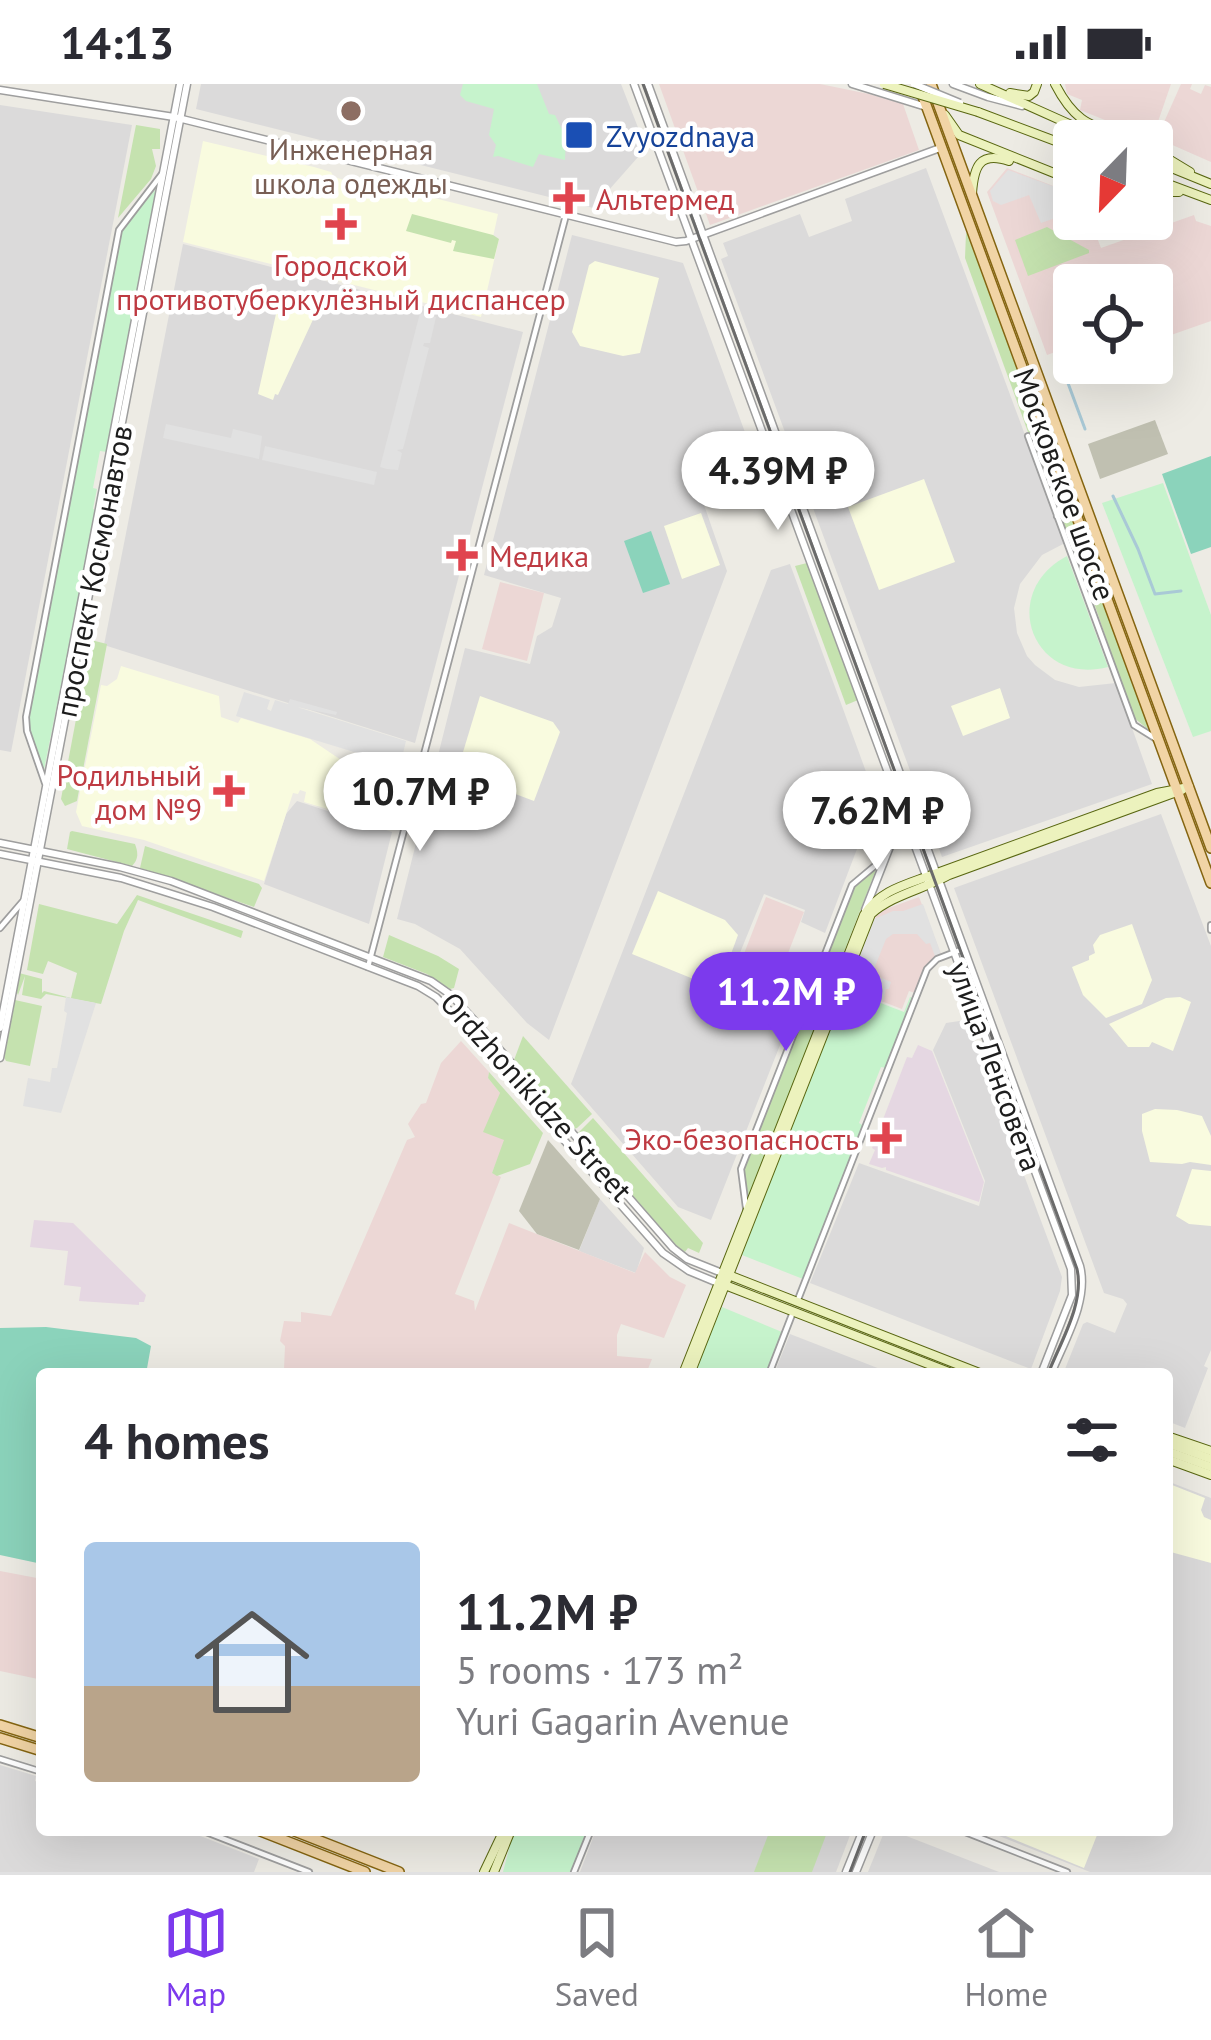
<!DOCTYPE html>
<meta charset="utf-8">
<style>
:root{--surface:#fff;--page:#f2f2f3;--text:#2b2b33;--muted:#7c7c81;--line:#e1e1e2;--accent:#7c3aed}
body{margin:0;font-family:"PT Sans",sans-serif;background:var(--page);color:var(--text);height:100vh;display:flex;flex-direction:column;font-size:45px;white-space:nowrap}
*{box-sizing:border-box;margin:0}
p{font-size:39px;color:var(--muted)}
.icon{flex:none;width:66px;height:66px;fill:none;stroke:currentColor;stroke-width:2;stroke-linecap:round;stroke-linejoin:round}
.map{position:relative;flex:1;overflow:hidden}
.side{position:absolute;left:36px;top:1284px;width:1137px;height:468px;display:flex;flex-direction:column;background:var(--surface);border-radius:12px;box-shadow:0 12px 48px #0002}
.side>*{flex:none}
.needle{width:78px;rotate:203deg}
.tools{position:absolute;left:1053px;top:36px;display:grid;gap:24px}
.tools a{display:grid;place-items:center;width:120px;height:120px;border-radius:12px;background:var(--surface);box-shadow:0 12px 48px #0002;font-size:60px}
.price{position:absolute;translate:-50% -102px;padding:0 27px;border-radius:42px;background:#fff;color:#222;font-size:39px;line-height:78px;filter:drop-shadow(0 3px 6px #0008)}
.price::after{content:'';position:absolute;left:50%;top:72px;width:36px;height:27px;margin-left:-18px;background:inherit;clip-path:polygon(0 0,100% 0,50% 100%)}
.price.current{background:var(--accent);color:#fff}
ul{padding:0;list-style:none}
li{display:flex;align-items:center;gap:36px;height:300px;padding:0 48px}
li span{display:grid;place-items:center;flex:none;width:336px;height:240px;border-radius:12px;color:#555}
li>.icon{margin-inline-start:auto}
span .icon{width:144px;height:144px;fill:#fffc;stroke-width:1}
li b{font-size:51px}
h2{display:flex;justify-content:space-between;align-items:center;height:144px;padding:0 48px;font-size:51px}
.status{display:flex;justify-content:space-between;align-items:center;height:84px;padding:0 60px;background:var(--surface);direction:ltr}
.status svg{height:33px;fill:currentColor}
.tab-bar{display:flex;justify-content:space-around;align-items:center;height:168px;border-top:3px solid var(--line);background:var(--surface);font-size:33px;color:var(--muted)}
.tab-bar a{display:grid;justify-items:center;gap:6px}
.tab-bar .current{color:var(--accent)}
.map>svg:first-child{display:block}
.residential{fill:#dbdada}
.commercial{fill:#ecd7d5}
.industrial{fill:#e5d7e2}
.education{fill:#f9fbdf}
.construction{fill:#c0c0b1}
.grass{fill:#c5e2af}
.park{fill:#c6f3cc}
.pitch{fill:#8bd3bb}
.parking{fill:#e1e1e1}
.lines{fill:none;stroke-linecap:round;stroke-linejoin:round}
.stream{stroke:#a9c9d6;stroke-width:3}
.minor-casing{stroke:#9e9e9e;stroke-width:8}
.tertiary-casing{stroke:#9e9e9e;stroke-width:9}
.secondary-casing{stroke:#596711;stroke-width:10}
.primary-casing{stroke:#856511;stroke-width:12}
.minor{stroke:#fff;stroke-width:4.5}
.tertiary{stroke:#fff;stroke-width:6}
.secondary{stroke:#ecf2bd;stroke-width:8}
.primary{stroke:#f1d4a5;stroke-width:9}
.tram{stroke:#6b6b6b;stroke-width:3}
.tertiary-bridge-casing{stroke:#9e9e9e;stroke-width:9;stroke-linecap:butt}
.secondary-bridge-casing{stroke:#596711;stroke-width:10;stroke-linecap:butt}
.tertiary-bridge{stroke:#fff;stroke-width:6}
.secondary-bridge{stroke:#ecf2bd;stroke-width:8}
.education-dot{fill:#8d6e63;stroke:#fff;stroke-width:4.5}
.transit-dot{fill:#1a4fb4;stroke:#fff;stroke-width:4.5}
.health-dot{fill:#e0444e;stroke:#fff;stroke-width:4.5}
.labels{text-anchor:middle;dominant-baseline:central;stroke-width:9;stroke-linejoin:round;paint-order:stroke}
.transit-label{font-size:30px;fill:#164399;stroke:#fff;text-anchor:start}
.education-label{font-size:30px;fill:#785e54;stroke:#fff}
.health-label{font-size:30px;fill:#be3a42;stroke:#fff;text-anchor:start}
.street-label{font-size:30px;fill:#1d1d1d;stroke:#fff}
</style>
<div class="status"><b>14:13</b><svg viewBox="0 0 49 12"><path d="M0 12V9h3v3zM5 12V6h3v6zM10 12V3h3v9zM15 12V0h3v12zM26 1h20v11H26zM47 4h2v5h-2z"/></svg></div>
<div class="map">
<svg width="1211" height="1788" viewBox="0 0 1211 1788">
<rect width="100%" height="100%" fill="#edebe4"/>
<g class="residential">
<path d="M201 0H621L646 64 593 124 196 25Z"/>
<path d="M0 21 132 41 11 668 0 666Z"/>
<path d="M926 84 1065 459 1042 471 1020 500 1014 524 1017 549 1027 572 1035 581 1055 596 1079 603 1116 599 1152 700 942 773 721 175 728 172 723 159 800 130 809 153 852 137 845 115Z"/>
<path d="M572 151 683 179 765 403 752 408 696 398 727 487 549 956 527 939 460 865 415 840 397 835 465 564 530 580 537 552 552 543 561 514 484 491Z"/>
<path d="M183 160 523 248 415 659 104 561Z"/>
<path d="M790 480 876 715 825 849 801 838 805 826 764 810 735 881 801 908 711 1136 678 1123 571 1000 771 486Z"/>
<path d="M297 717 392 748 369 840 264 800 286 730Z"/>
<path d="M1161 730 1211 862V1266L1204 1282 1208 1284 1185 1344 1167 1337V1290H1063L1083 1240 1087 1238 1115 1249 1127 1220 1123 1215 1104 1209 954 804Z"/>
<path d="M966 936 1062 1193 1060 1207 1031 1285 810 1199 859 1079 979 1122 985 1097 933 966 946 939Z"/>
<path d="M600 1115 644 1164 636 1189 579 1167Z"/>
<path d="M790 1250 893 1290H774Z"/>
<path d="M1167 1397 1211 1414V1788H1090L984 1746H1167Z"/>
<path d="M0 1681 36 1692 35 1697 42 1699V1746H185L259 1775 254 1788H0Z"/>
<path d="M596 1746H852L836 1788H580Z"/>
<path d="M885 1746H891L999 1788H868Z"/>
</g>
<g class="commercial">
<path d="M659 0H820L869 10 903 20 919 66 710 141Z"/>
<path d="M1065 0H1171L1152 55 1080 26 1082 16 1067 10Z"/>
<path d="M1181 0H1192L1190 5 1201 10 1205 1 1211 3V78L1161 56 1165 36Z"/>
<path d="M1007 84 1074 110V135H1090L1101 164 1194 131 1196 137 1211 142V237L1154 257 1152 201H1074V261L1047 271 987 108Z"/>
<path d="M500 498 544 509 527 577 482 565Z"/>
<path d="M766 813 804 828 778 895 740 880Z"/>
<path d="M919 813 941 870 927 881 915 909 909 907 902 925 860 909 864 898 850 892 873 834 886 825Z"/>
<path d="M461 957 489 988 488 994 500 1009 505 1056 492 1089 501 1093 455 1210 474 1217 475 1227 509 1139 635 1189 645 1168 670 1193 686 1201 664 1254 621 1240 617 1251V1272L652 1275 646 1290H289L284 1285 285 1262 280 1257 284 1237 301 1238V1228L331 1232 407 1056 415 1053 408 1040 421 1020 426 1019 441 979Z"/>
<path d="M0 1487 42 1495V1590L38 1595 0 1587Z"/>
</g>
<g class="industrial">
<path d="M918 961 932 967 984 1098 979 1118 886 1086V1083L882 1084 869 1080 875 1066 872 1064 907 973 912 974Z"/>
<path d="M34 1136 73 1139 146 1211 144 1218H139V1221L79 1217 81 1203 64 1201 68 1167 30 1163Z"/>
</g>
<g class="education">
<path d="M203 57 314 83 331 88 334 93 344 96 346 92 498 130 493 153 499 155 481 233 183 158Z"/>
<path d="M595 177 659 194 640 269 623 272 580 262 572 248 589 181Z"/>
<path d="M280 212 300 217 317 227 278 311 275 310 273 316 258 310Z"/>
<path d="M924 395 955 478 879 506 848 423Z"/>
<path d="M701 429 720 481 682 495 664 442Z"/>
<path d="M121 582 219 612 221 633 238 639 241 634 310 655 344 678 343 700 331 726 304 718 306 708 300 706 298 710 293 709 264 797 144 756 82 742 76 728 101 601 107 602 117 595Z"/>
<path d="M1000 604 1010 634 963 652 951 622Z"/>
<path d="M480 612 553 638 560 648 534 717 457 688Z"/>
<path d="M658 807 725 836 738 851 718 905 632 870Z"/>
<path d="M1132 840 1152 896 1142 920 1106 934 1083 911 1072 883 1089 876V872L1095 869 1093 861 1100 851Z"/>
<path d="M1180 913 1191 918 1173 967 1152 958 1149 963H1128L1109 940 1166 914Z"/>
<path d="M1155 1025 1177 1026 1202 1032 1211 1052V1081L1190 1078 1182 1080 1150 1078 1142 1047V1030Z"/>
<path d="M1192 1085 1211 1087V1142L1189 1140 1176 1132Z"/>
<path d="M1167 1399 1205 1414 1201 1426 1204 1433 1211 1436V1479L1167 1467Z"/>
<path d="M991 1746H1099L1084 1784Z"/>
</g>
<g class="construction">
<path d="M1155 336 1168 370 1100 395 1088 360Z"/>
<path d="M548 1056 600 1115 579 1166 537 1150 519 1127Z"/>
</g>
<g class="grass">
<path d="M136 41 160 45V65H152L156 82 151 95 118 134Z"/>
<path d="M412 130 493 151 499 155 494 175 453 167 456 157 452 156 451 159 406 147Z"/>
<path d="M1047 143 1089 166V169L1028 192 1015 156Z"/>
<path d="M966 149 968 150 1046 363 1033 362 965 174Z"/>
<path d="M1065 417 1149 644V646L1133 633 1079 475 1074 474 1062 439Z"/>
<path d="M807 479 858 616 846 621 795 482Z"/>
<path d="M91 556 107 560 77 717 65 722 61 715Z"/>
<path d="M72 747 135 760C138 768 139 775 132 782L67 765 70 748Z"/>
<path d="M145 762 259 800 262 804 254 823 140 784Z"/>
<path d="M877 783 749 1113 747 1114 743 1094 745 1082 855 803Z"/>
<path d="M137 811 243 847 241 854 138 816 124 847 101 920 46 910 41 915 22 911 25 892 18 911 16 907 19 889 42 895V909L44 907 71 914 77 889 48 877 43 890 27 886 39 820 117 840Z"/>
<path d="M389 851 438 872 459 885 454 904 450 905 427 890 383 873Z"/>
<path d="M15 916 42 922 30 982 6 977 4 973Z"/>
<path d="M523 952 592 1030 577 1044 574 1045 514 976Z"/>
<path d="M489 988 543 1049 530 1080 497 1092 492 1089 504 1056 483 1048 500 1009 488 994Z"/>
<path d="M593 1034 703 1159 699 1169 688 1164 685 1168 676 1161 578 1049Z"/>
<path d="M770 1746H828L812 1788H754Z"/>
</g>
<g class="park">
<path d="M463 0H537L549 30 555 31 566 54 565 76 539 70 533 83 498 72 493 73 496 61 489 51 494 25 466 17 460 11Z"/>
<path d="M156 105 107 368 100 367 93 404 97 405 93 425 96 426 44 686 28 640 122 145Z"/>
<path d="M1163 399 1211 531V647L1193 653 1102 419Z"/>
<path d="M1067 472 1108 583C1033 603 997 509 1067 472Z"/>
<path d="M848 902 861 906 860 911 904 928 910 913 914 914 886 984 881 983 859 1039 864 1042 803 1195 742 1171 845 904Z"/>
<path d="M722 1223 782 1248 766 1290H693Z"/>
<path d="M514 1746H587L571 1788H503Z"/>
</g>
<g class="pitch">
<path d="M1211 372V463L1191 470 1162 390Z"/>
<path d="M651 447 670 500 643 509 624 457Z"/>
<path d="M46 1243 136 1254 151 1262 146 1290H42V1480L0 1471V1244Z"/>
</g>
<g class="parking">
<path d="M1008 86 1058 104 1067 130 1041 139 1029 111 1001 121 993 117 990 107Z"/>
<path d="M420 229 436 233 430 259H424L423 262 429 264 403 365 397 366 402 369 398 386 387 385 380 383Z"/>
<path d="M166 340 231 354 233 345 262 352 259 375 163 354Z"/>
<path d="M265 362 377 388 374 401 262 376Z"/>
<path d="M244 608 270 616 267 625 271 627 275 616 288 620 290 615 337 628 336 631 297 623 406 657 400 682 236 632Z"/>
<path d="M923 820 941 870 935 872 930 859 926 860 917 850H893L886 855 872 890 891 898 889 905H886L883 918 860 909 864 898 850 892 874 835 893 827H903Z"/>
<path d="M66 913 96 919 61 1029 23 1022 28 994 50 998 52 984H57L67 929 64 927Z"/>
</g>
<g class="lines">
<g class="stream">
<path d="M1062 283 1085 345"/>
<path d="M1113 412 1138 465 1155 510 1181 507"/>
</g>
<defs>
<g id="minor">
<path d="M1028 352 1134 641 1158 656"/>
<path d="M1057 432 1064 408"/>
<path d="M45 699 27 647 26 633 119 146 162 90"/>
<path d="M1211 841V846"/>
<path d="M0 844 24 816"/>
<path d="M368 883 566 131"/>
<path d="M746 1124 741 1085 852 801 883 775"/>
<path d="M797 1218 927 885 937 875 963 865"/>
<path d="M769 1290 793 1228"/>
<path d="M0 1675 42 1688"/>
<path d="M201 1746 309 1788"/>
<path d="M960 1746 1067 1788"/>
<path d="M574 1788 591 1746"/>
</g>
<g id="tertiary">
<path d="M634 0 1071 1185 1072 1211 1041 1290"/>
<path d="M648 0 1080 1182C1089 1217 1064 1257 1051 1290"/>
<path d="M852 0 923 22"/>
<path d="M953 0 988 13 1022 22"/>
<path d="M0 6 174 33 676 158 686 157 940 64"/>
<path d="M0 759 120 783 171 797 431 897 451 911 473 935 673 1164 687 1175 722 1189"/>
<path d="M0 770 121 794 213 823 418 902 436 913 456 933 663 1169 689 1187 718 1199"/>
<path d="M865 826 902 732"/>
<path d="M0 944 180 0"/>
<path d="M0 974 187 0"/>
<path d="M846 1788 863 1746"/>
<path d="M856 1788 873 1746"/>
</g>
<g id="secondary">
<path d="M980 0 1107 57"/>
<path d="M1055 0C1076 41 1092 41 1133 57"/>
<path d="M1010 9 1029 12 1034 8 1037 0"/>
<path d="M978 28 1074 64"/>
<path d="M945 31 959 51 1074 97"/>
<path d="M1152 65 1190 88"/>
<path d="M1152 76 1211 100"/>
<path d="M1152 94 1211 116"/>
<path d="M972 109C974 83 979 67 1009 77"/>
<path d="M1152 112 1163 108H1179"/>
<path d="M726 1190 982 1290"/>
<path d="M725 1201 954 1290"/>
<path d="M683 1290 864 831C879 808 901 802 926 793L1157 709 1189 703"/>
<path d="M690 1290 871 830C892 811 924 805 949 791L1182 706"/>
<path d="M1167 1352 1211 1367"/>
<path d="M1167 1359 1211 1375"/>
<path d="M1167 1367 1211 1383"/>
<path d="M1167 1375 1211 1391"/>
<path d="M484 1788 504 1746"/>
<path d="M494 1788 511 1746"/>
</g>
<g id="primary">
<path d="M931 0 1211 764"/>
<path d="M922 10 1211 799"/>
<path d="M0 1641 42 1654"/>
<path d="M0 1654 42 1667"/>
<path d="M258 1746 365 1788"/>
<path d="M292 1746 399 1788"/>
</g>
</defs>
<use href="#minor" class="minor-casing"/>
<use href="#tertiary" class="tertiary-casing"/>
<use href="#secondary" class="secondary-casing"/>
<use href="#primary" class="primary-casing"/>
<use href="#minor" class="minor"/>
<use href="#tertiary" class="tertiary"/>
<use href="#secondary" class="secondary"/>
<use href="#primary" class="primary"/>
<g class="tram">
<path d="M643 0 1077 1185C1085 1219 1060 1259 1048 1290"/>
<path d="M850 1788 866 1746"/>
</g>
<defs>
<path id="tertiary-bridge" d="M914 0 960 19"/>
<path id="secondary-bridge" d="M884 0 978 28"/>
</defs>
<use href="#tertiary-bridge" class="tertiary-bridge-casing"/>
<use href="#secondary-bridge" class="secondary-bridge-casing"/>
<use href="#tertiary-bridge" class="tertiary-bridge"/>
<use href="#secondary-bridge" class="secondary-bridge"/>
</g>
<circle class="education-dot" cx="351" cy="27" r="12"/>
<rect class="transit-dot" x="564" y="36" width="30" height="30" rx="6"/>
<g class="health-dot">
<path d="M563 96h12v12h12v12h-12v12h-12v-12h-12v-12h12z"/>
<path d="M335 122h12v12h12v12h-12v12h-12v-12h-12v-12h12z"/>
<path d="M456 453h12v12h12v12h-12v12h-12v-12h-12v-12h12z"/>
<path d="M223 689h12v12h12v12h-12v12h-12v-12h-12v-12h12z"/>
<path d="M880 1036h12v12h12v12h-12v12h-12v-12h-12v-12h12z"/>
</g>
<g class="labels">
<g class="transit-label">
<text x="606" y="51">Zvyozdnaya</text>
</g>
<g class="education-label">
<text x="351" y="64">Инженерная<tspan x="351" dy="34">школа одежды</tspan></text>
</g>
<g class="health-label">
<text x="596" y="114">Альтермед</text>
<text x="341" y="180" text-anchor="middle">Городской<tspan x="341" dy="34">противотуберкулёзный диспансер</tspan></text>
<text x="489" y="471">Медика</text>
<text x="202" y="690" text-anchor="end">Родильный<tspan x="202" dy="34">дом №9</tspan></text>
<text x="859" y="1054" text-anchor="end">Эко-безопасность</text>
</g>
<g class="street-label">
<text transform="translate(1065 400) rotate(70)">Московское шоссе</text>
<text transform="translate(93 487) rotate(-79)">проспект Космонавтов</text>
<text transform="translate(996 982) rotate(70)">улица Ленсовета</text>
<text transform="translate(537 1012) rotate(48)">Ordzhonikidze Street</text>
</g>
</g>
</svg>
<div class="tools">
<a><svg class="needle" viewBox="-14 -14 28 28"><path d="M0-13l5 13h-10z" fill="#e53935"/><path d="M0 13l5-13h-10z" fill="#7c7c81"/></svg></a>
<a><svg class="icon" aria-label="locate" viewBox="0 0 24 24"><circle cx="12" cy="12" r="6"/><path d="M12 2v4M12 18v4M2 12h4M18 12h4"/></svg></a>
</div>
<b class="price" style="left:778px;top:449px">4.39M ₽</b>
<b class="price" style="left:420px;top:770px">10.7M ₽</b>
<b class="price" style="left:877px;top:789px">7.62M ₽</b>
<b class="price current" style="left:786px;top:970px">11.2M ₽</b>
<section class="side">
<h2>4 homes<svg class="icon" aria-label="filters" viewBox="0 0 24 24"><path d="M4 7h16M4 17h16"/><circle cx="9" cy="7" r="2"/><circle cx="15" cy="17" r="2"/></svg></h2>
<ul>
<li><span style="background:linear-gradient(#a9c7e8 60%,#b9a48a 0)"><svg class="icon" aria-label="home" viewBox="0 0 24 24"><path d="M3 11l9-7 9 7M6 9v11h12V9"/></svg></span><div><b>11.2M ₽</b><p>5 rooms · 173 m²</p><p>Yuri Gagarin Avenue</p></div></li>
</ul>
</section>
</div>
<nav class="tab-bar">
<a class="current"><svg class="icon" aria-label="map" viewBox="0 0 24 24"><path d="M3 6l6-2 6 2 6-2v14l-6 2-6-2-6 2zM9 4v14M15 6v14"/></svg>Map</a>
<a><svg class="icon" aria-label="saved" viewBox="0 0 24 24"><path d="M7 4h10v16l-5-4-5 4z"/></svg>Saved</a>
<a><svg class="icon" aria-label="home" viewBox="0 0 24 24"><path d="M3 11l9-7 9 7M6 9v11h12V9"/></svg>Home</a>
</nav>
